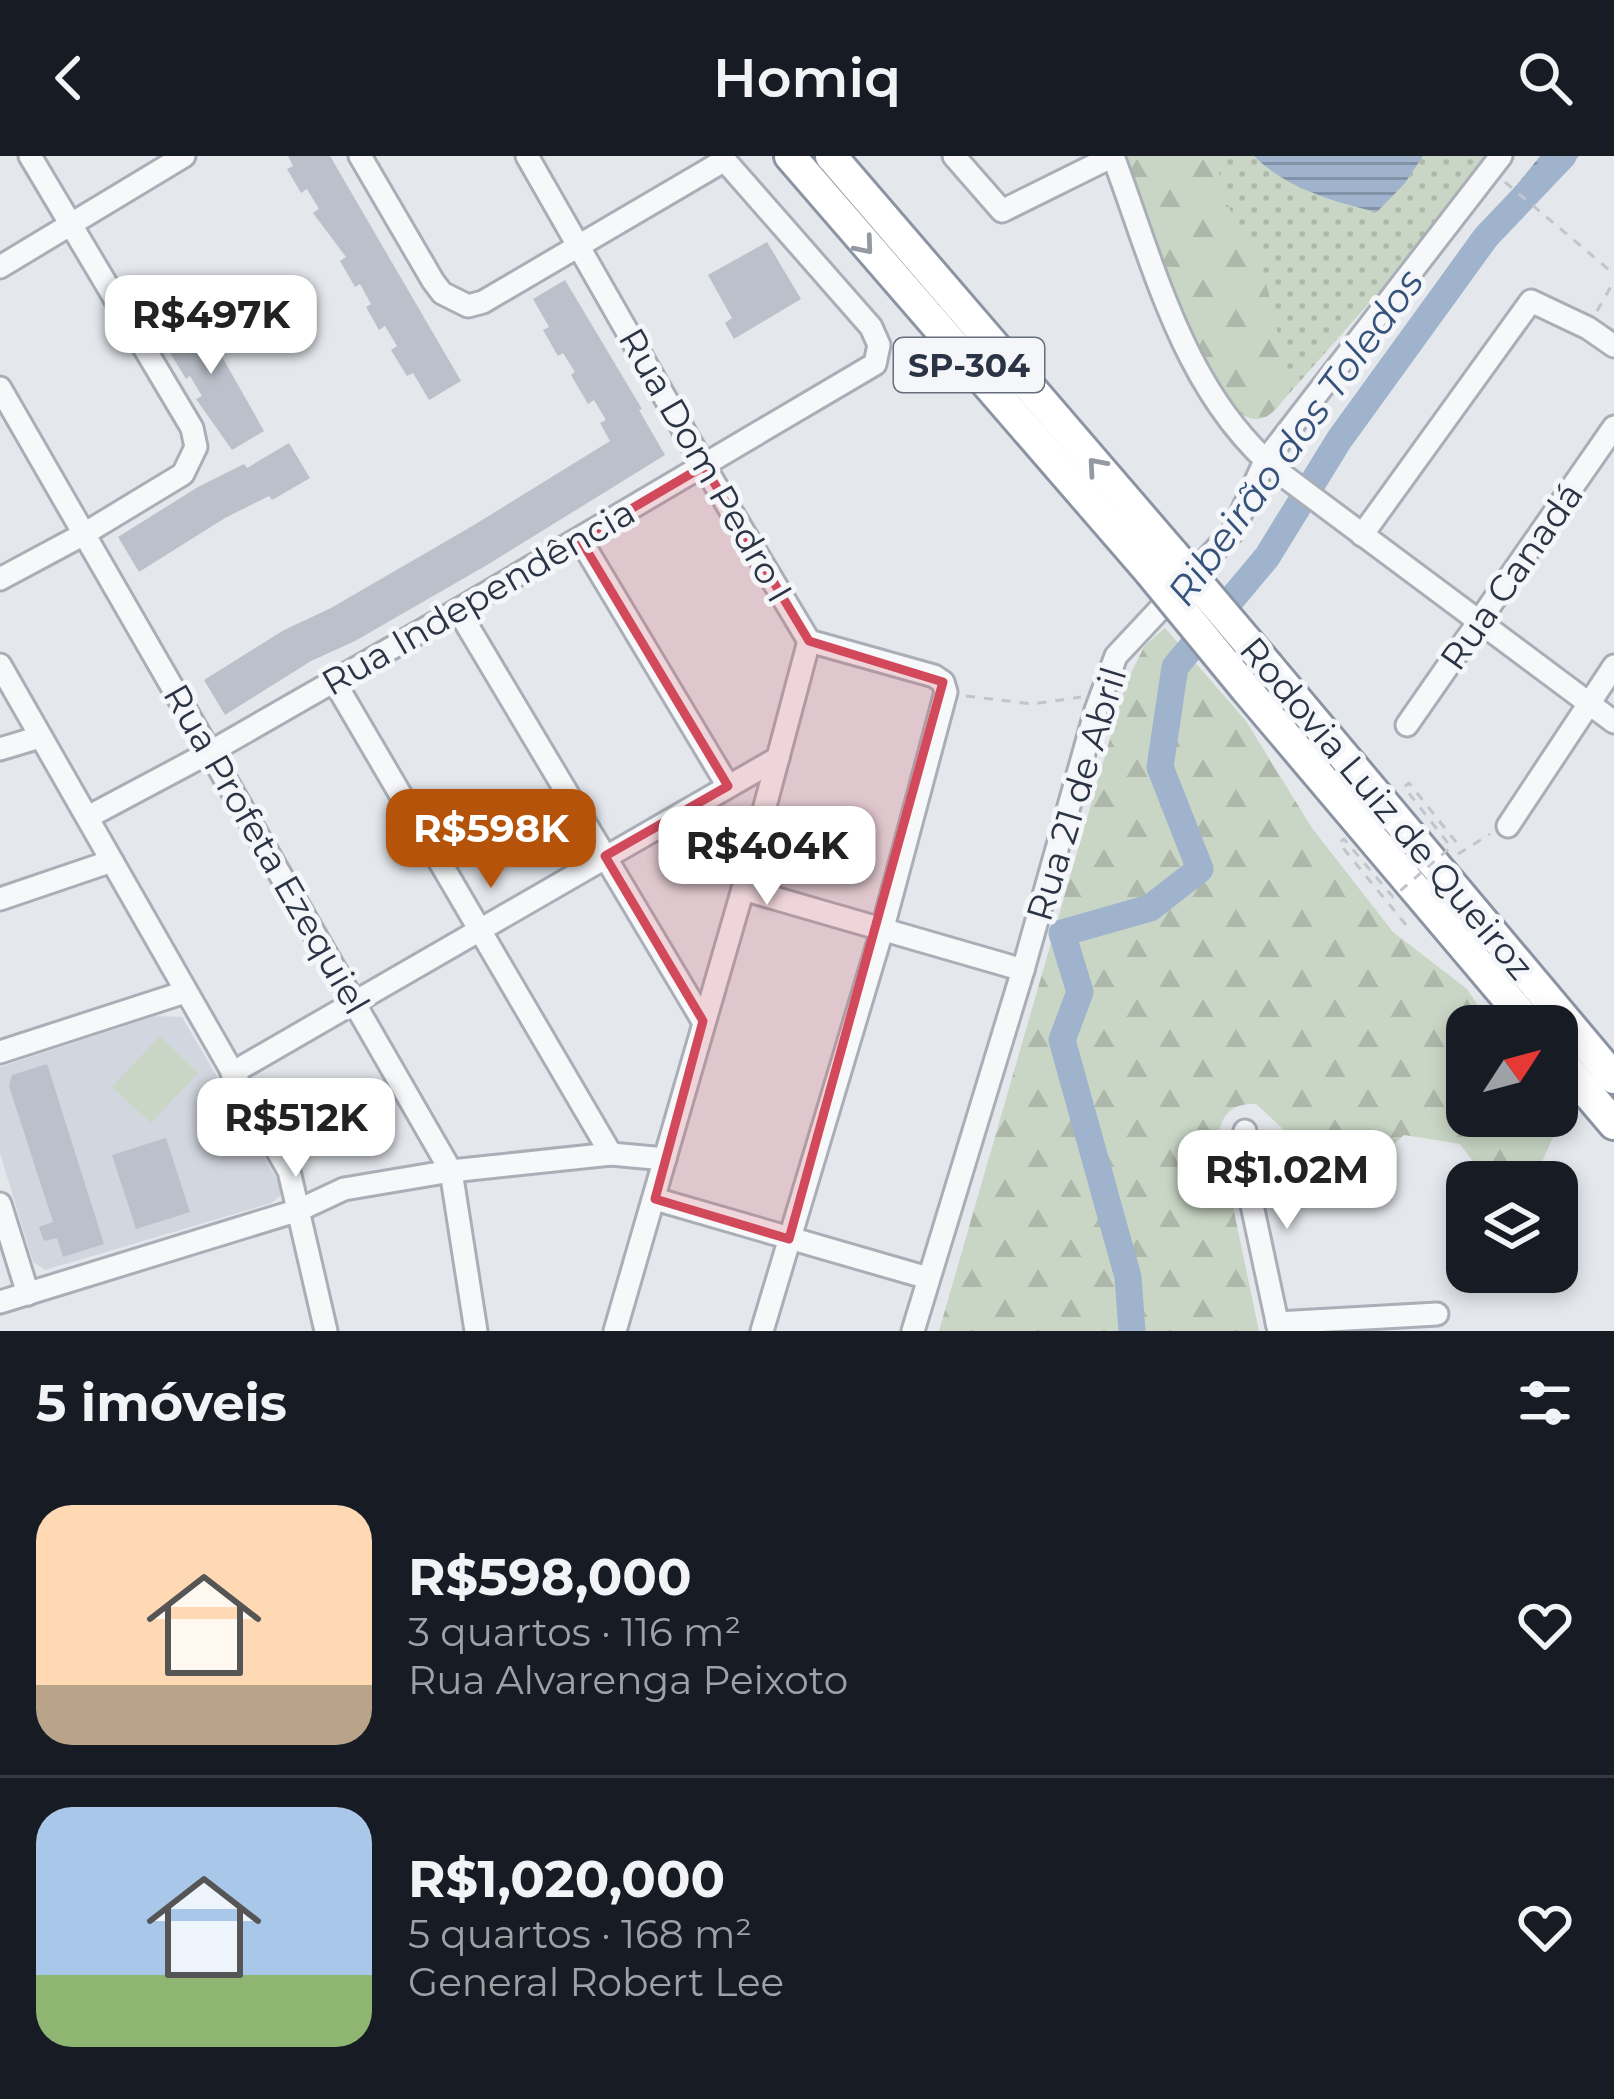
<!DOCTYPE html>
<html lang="pt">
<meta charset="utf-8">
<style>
:root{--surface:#171b24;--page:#20242c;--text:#f1f3f6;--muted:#9ea1a6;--line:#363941;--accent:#b45309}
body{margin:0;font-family:Montserrat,sans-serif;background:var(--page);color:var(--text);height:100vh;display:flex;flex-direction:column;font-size:45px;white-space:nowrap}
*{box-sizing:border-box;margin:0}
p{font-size:39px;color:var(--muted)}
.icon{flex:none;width:66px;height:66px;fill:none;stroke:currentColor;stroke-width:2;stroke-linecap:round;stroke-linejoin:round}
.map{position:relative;height:1175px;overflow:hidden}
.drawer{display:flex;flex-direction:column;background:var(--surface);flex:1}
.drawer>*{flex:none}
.needle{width:78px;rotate:54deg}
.buttons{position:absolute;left:1446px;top:849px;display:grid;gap:24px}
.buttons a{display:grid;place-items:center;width:132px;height:132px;border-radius:24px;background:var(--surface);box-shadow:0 6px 18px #0003;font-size:60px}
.price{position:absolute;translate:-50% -102px;padding:0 27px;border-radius:24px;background:#fff;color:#222;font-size:39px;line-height:78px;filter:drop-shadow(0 3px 6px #0008)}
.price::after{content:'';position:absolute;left:50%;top:72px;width:36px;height:27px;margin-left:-18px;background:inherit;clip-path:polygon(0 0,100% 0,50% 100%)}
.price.current{background:var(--accent);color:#fff}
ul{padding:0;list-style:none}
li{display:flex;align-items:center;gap:36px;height:300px;padding:0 36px}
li+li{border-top:3px solid var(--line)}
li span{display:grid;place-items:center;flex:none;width:336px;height:240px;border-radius:36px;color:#555}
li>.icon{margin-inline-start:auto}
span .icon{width:144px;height:144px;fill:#fffc;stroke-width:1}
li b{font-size:51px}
h2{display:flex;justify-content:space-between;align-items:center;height:144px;padding:0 36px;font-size:51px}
header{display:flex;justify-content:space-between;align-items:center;height:156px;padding:0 36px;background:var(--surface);font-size:54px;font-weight:600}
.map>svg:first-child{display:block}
.built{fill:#d2d6de}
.grass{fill:url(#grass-dots)}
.forest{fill:url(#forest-firs)}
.pitch{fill:#c9d6c5}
.water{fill:url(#water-rules)}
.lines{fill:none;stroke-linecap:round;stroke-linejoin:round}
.river{stroke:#9fb4cc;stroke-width:27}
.building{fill:#bbc0ca}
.minor-casing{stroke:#a9aeb7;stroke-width:27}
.highway-casing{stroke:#8b94a3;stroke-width:36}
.path{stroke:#c2c5cb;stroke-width:3;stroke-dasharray:9 9;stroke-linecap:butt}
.minor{stroke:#f7f8fa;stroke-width:21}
.highway{stroke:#fff;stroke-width:30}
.highway-bridge-casing{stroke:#8b94a3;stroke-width:36;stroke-linecap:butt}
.path-bridge{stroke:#c2c5cb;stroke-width:3;stroke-dasharray:9 9;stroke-linecap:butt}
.highway-bridge{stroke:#fff;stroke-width:30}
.oneway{stroke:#959aa2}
.marked{fill:#d1495b;fill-opacity:0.2;stroke:#d1495b;stroke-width:9;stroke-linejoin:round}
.labels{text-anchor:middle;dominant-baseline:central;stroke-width:10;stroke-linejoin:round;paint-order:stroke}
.shield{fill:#f4f6f9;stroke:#676e7b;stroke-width:3}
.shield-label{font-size:33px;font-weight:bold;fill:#2b3445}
.street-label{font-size:36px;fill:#2b3445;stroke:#f4f6f9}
.water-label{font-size:39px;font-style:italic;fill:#34527a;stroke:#f4f6f9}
</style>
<header><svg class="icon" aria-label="back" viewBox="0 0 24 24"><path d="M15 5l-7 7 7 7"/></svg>Homiq<svg class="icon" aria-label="search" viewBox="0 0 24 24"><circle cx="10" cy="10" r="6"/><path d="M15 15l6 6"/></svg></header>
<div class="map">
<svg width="1614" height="1175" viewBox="0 0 1614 1175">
<defs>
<pattern id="grass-dots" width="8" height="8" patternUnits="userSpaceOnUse" patternTransform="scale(3)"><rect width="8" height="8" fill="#c9d6c5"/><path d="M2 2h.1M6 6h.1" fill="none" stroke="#adb8ab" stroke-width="1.8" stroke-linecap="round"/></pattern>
<pattern id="forest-firs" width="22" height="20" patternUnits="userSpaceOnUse" patternTransform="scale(3)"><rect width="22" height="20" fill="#c9d6c5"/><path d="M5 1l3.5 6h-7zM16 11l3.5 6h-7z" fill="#adb8ab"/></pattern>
<pattern id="water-rules" width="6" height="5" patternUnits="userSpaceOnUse" patternTransform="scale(3)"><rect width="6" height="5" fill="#9fb4cc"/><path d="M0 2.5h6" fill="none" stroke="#8293a7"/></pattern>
</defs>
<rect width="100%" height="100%" fill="#e4e7ec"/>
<path class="built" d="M156 860 182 861 282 1032 280 1040 271 1047 45 1114 33 1106 0 997V911Z"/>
<path class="grass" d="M1126 0H1492L1438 69 1272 257C1254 267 1245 263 1232 249Z"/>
<g class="forest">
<path d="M1126 0H1216L1224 41 1238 70 1259 97 1291 233C1282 244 1273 262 1258 263 1213 268 1142 41 1126 0Z"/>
<path d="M1165 472 1246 565 1312 672 1393 776 1467 833 1492 870H1467V960H1551L1558 970 1533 1026H1488L1460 988 1404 979 1346 1031 1256 948C1232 948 1224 955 1218 979L1259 1175H939L1126 527 1145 489Z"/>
</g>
<path class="pitch" d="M160 880 198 917 151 967 112 931Z"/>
<g class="water">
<path d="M1254 0H1423L1405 27 1377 56C1334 46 1286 32 1254 0Z"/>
<path d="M1540 0H1579L1545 34 1486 81 1499 51Z"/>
</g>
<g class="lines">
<path class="river" d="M1132 1175 1128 1121 1062 884 1080 836 1062 777 1150 752 1200 713 1160 611 1175 511 1267 401 1339 284 1486 81 1563 0"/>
</g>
<g class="building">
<path d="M288 0H330L461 225 429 244 413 217 407 220 391 194 397 190 385 170 379 174 366 151 371 148 360 128 355 131 340 105 346 101 313 57 319 53 307 33 301 37 287 13 293 10Z"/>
<path d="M767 86 801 143 734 183 725 167 732 162 708 119Z"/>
<path d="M565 124 642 253 639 254 665 299 487 409 355 485 311 505 225 559 204 524 284 474 331 452 474 369 610 285 600 267 606 264 594 244 588 248 571 219 575 216 563 197 558 200 543 174 549 171 533 143Z"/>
<path d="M191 146 264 275 232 294 196 243 202 240 190 220 186 223 169 195 175 192 159 164Z"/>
<path d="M289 287 310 322 272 344 269 340 225 362 139 416 118 381 198 331 244 308 247 312Z"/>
<path d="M47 908 104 1088 63 1101 57 1082 44 1085 39 1071 53 1066 9 930 12 919Z"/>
<path d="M166 982 190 1056 136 1073 112 999Z"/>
</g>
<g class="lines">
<defs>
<g id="minor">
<path d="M360 0 433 125 442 137 468 150 483 146 725 4"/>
<path d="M527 0 704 310 809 485 934 520 943 526 946 536 882 775 762 1175"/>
<path d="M954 0 1002 55 1113 0"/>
<path d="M1113 0C1155 112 1185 242 1284 320L1614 566"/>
<path d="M0 111 184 0"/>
<path d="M0 232 451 1015 476 1175"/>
<path d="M1362 379 1531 145 1588 172 1614 190"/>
<path d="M580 383 728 630"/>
<path d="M0 423 84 378 183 318 196 291 192 272 30 0"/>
<path d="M458 454 703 865"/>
<path d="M0 509 289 1015 326 1175"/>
<path d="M334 525 611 998"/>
<path d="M1407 569 1614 271"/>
<path d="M0 593 40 581"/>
<path d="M88 661 212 595 458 454 875 208 879 189 871 171 721 0"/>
<path d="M1508 670 1614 510"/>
<path d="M743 733 1023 814"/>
<path d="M0 743 112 705"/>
<path d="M0 896 185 836"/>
<path d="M232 917 778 602"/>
<path d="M1245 975 1240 993 1279 1175"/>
<path d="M655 1043 928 1122"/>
<path d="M0 1048 28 1138"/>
<path d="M0 1146 299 1054 344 1033 451 1015 611 998 665 1003"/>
<path d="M1277 1167 1437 1158"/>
<path d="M615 1175 743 733 809 485"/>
<path d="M913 1175 1023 814 1096 554 1116 500 1233 375 1265 305 1501 0"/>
</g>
<g id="highway">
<path d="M790 0 1150 416"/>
<path d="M831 0 1173 398"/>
<path d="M1268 510 1614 922"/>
<path d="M1246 533 1531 870"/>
<path d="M1557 901 1614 968"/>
</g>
</defs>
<use href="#minor" class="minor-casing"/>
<use href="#highway" class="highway-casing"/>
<g class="path">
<path d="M1505 26 1614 118"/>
<path d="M1597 155 1614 125"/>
<path d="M966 540 1033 548 1081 541"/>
<path d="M1458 698 1490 678"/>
</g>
<use href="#minor" class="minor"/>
<use href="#highway" class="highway"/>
<defs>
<g id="highway-bridge">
<path d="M1173 398 1268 510"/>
<path d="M1150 416 1246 533"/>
</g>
</defs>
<use href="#highway-bridge" class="highway-bridge-casing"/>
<path class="path-bridge" d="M1406 769 1339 687 1344 683 1393 741 1451 691 1404 631 1409 627 1460 691"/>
<use href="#highway-bridge" class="highway-bridge"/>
</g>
<defs><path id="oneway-chevron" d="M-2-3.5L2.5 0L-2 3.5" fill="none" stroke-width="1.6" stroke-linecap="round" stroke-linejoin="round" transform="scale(3)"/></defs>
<g class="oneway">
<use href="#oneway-chevron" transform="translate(865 90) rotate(50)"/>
<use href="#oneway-chevron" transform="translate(1096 310) rotate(-131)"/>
</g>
<path class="marked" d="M704 310 809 485 943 526 789 1083 655 1043 703 865 605 700 728 630 580 383Z"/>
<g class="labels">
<rect class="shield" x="894" y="182" width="150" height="54" rx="9"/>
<g class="shield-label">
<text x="969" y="209">SP-304</text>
</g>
<g class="street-label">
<text transform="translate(706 309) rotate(60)">Rua Dom Pedro I</text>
<text transform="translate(1511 420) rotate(-55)">Rua Canadá</text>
<text transform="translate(478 441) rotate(-30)">Rua Independência</text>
<text transform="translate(1076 638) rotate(-73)">Rua 21 de Abril</text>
<text transform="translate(1387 652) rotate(50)">Rodovia Luiz de Queiroz</text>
<text transform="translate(267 693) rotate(60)">Rua Profeta Ezequiel</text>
</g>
<g class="water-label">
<text transform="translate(1295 281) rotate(-54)">Ribeirão dos Toledos</text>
</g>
</g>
</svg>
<div class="buttons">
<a><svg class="needle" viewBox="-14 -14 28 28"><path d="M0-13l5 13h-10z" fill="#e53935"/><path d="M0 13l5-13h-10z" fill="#9ea1a6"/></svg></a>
<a><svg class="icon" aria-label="layers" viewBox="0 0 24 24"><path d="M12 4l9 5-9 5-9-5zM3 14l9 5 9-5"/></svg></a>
</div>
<b class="price" style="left:211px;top:221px">R$497K</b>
<b class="price current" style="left:491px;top:735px">R$598K</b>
<b class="price" style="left:767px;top:752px">R$404K</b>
<b class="price" style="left:296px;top:1024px">R$512K</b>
<b class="price" style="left:1287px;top:1076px">R$1.02M</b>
</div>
<section class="drawer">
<h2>5 imóveis<svg class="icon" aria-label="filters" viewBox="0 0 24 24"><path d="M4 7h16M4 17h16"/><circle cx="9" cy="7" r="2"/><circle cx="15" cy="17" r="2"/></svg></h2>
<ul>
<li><span style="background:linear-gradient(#ffd9b3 75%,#b9a48a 0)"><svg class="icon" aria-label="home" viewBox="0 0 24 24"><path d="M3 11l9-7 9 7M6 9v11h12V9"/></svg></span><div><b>R$598,000</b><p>3 quartos · 116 m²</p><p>Rua Alvarenga Peixoto</p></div><svg class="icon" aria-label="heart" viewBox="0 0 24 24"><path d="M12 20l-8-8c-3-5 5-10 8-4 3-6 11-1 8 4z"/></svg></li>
<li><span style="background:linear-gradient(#a9c7e8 70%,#8fb573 0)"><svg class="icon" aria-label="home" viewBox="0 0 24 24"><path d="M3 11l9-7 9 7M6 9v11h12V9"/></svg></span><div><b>R$1,020,000</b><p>5 quartos · 168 m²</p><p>General Robert Lee</p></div><svg class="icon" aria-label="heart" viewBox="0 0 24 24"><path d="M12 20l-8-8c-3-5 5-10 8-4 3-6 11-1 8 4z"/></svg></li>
</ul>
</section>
